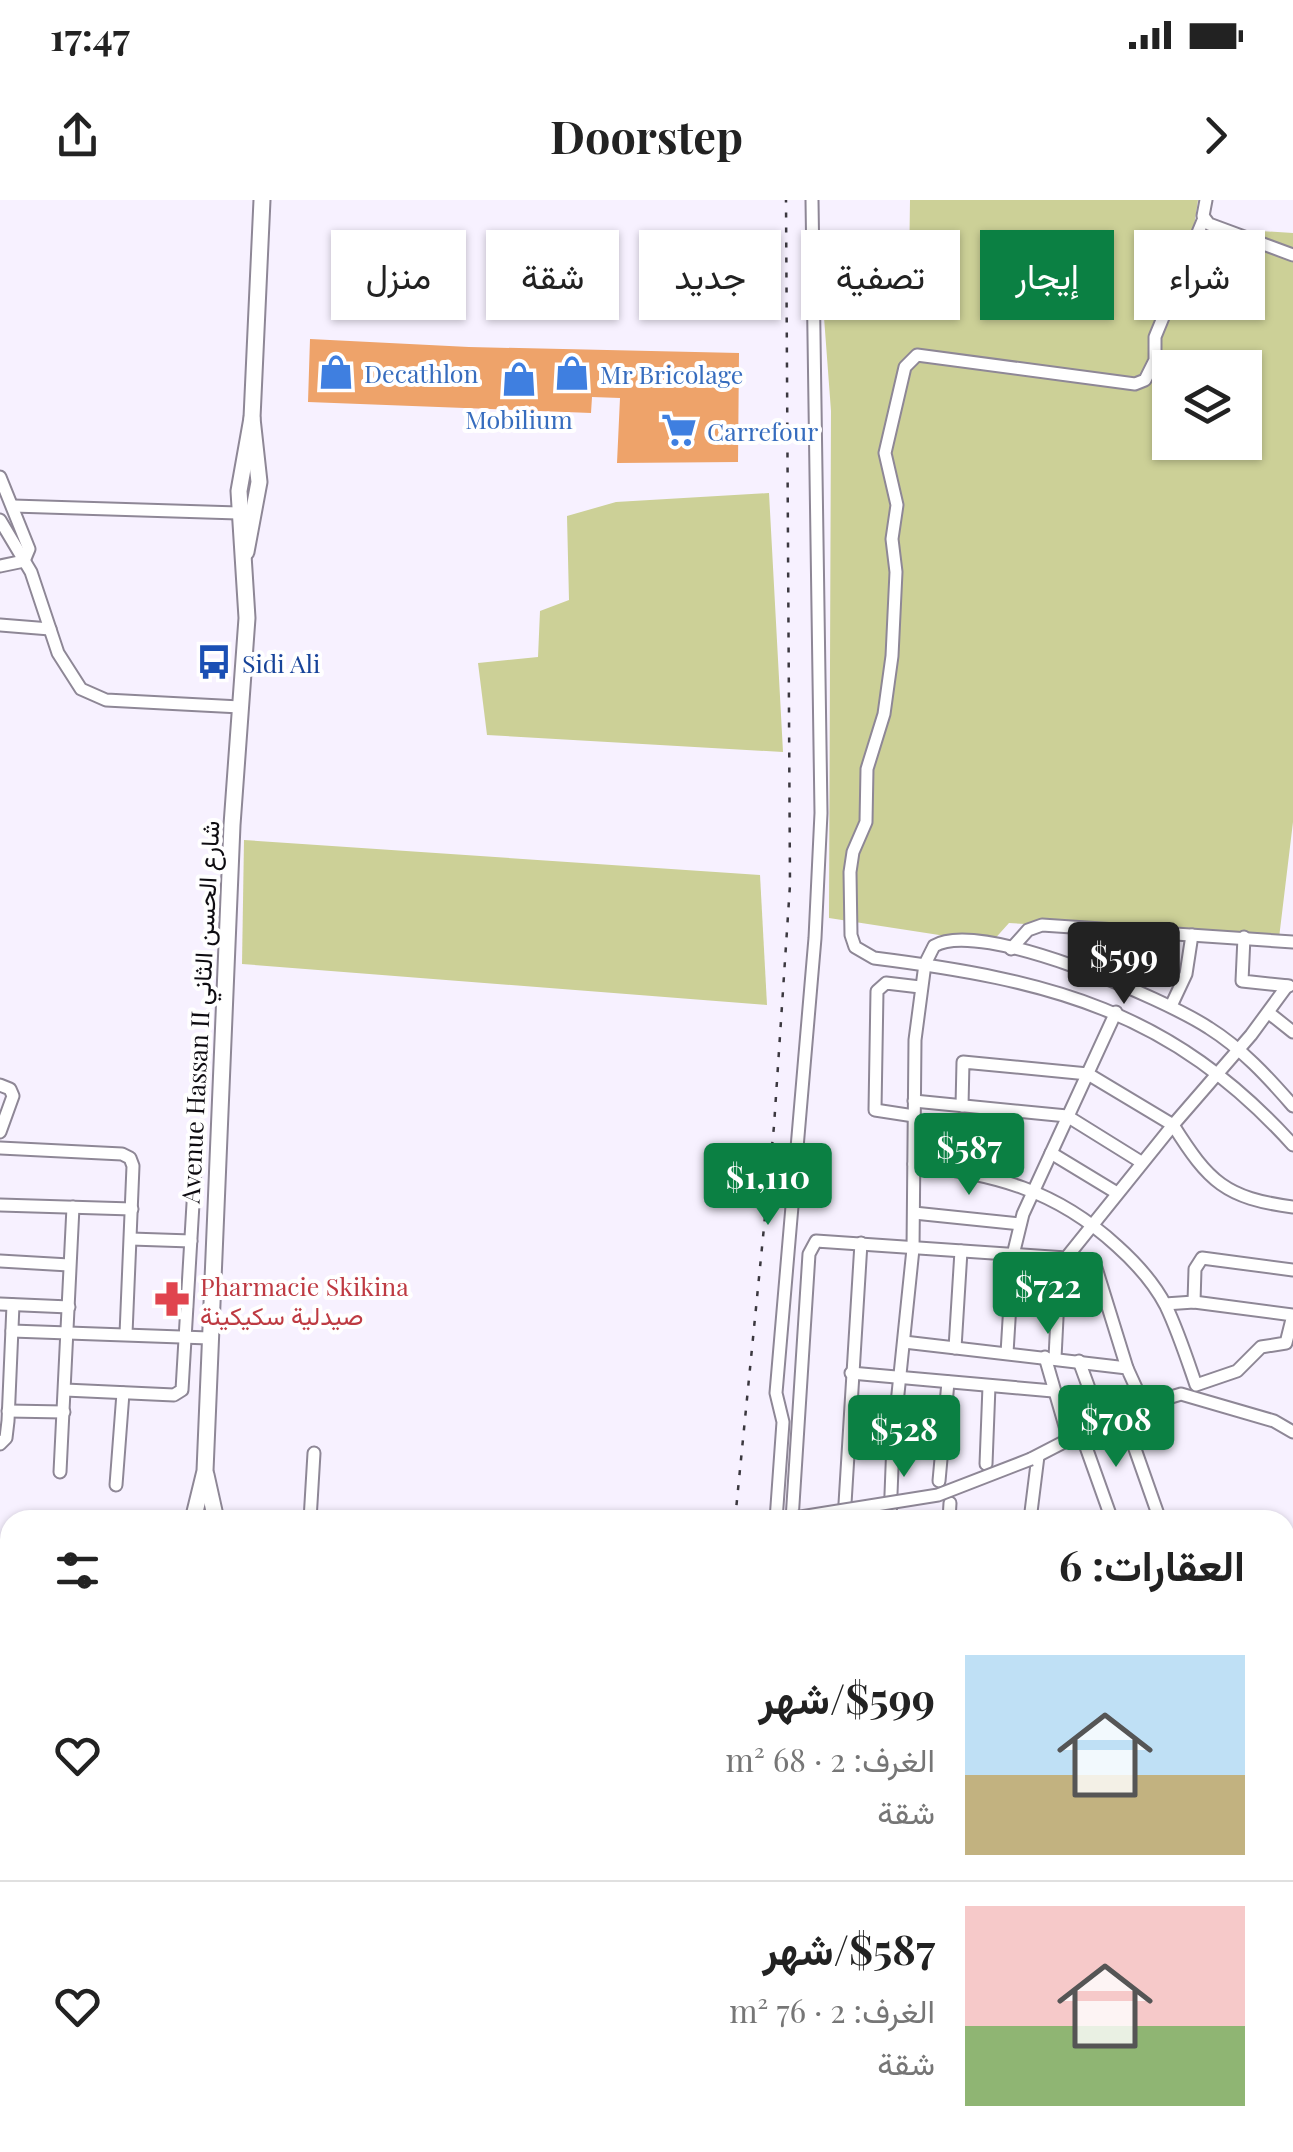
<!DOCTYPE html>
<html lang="ar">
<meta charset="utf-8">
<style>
:root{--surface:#fff;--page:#f2f2f2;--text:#222;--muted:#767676;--line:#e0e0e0;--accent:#0b8043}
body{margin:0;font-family:"Playfair Display",Vazirmatn,serif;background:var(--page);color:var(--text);direction:rtl;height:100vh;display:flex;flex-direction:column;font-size:38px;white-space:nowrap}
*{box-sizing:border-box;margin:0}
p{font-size:32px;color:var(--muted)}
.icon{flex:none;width:55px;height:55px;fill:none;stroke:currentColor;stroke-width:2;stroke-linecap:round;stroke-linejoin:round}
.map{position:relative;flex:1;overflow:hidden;direction:ltr}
.sheet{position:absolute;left:0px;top:1310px;width:1295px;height:642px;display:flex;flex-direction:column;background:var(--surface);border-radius:30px 30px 0 0;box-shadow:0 2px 8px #0004;direction:rtl}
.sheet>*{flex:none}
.guide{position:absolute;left:30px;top:30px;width:1235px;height:90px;direction:rtl;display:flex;gap:20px}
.fabs{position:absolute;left:1152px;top:150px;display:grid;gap:20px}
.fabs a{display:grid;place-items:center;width:110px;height:110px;border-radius:0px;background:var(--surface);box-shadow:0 2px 8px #0004;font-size:50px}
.price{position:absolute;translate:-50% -85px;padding:0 22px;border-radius:10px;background:var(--accent);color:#fff;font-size:32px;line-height:65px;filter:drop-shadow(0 2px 5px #0008)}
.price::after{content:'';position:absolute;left:50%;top:60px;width:30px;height:22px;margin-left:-15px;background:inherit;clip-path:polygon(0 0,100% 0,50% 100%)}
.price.current{background:#222;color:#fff}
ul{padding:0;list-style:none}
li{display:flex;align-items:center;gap:30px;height:250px;padding:0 50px}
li+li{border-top:2px solid var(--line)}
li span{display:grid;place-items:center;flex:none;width:280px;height:200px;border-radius:0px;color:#555}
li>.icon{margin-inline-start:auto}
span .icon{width:120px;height:120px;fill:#fffc;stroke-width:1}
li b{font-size:42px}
h2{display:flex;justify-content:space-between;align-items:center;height:120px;padding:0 50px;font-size:42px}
.pill{padding:0 35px;border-radius:0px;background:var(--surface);box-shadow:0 2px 8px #0004;font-size:35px;line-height:90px}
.pill.current{background:var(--accent);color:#fff}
.status{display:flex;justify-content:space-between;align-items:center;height:70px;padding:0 50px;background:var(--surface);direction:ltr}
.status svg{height:28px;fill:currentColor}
header{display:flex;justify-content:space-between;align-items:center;height:130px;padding:0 50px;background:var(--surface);font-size:45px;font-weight:700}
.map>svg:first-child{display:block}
.green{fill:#ccd097;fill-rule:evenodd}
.building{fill:#eea36a}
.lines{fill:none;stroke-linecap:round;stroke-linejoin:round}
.minor-casing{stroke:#8e8796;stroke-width:15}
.major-casing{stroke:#8e8796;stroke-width:19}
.minor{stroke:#fff;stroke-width:11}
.major{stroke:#fff;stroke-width:15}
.rail{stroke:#3b383f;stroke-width:2.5;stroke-dasharray:5 10;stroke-linecap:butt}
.minor-bridge-casing{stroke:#8e8796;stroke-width:15;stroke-linecap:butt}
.minor-bridge{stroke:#fff;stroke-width:11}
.labels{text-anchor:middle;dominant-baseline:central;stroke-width:8;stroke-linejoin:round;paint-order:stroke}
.shop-label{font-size:25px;fill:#366cbe;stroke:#fff;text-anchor:start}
.transit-label{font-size:25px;fill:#164399;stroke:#fff;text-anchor:start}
.street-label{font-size:25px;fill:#0e0c11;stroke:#fff}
.health-label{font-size:25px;fill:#be3a42;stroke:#fff;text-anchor:start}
</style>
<div class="status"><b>17:47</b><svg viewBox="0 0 49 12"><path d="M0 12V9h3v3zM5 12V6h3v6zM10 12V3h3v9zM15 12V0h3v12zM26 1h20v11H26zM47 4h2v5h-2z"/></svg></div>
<header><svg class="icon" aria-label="forward" viewBox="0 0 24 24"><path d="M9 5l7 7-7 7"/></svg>Doorstep<svg class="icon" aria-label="share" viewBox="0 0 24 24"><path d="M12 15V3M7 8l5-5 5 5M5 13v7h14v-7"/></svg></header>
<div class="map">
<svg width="1293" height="1952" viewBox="0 0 1293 1952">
<rect width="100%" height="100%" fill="#f7f1ff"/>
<g class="green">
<path d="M910 0H1198L1194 27 1293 33V622L1279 738 1009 723 991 743 829 718 831 211 821 77 909 72ZM1170 168H1245V242H1170Z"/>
<path d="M769 293 783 552 487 535 478 463 538 457 540 411 569 400 567 316 616 302Z"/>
<path d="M244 640 760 675 767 805 242 764Z"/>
<path d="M1285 1341 1293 1342V1533L1285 1534Z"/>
</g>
<path class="building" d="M310 139 469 147 739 153 738 262 617 263 620 198 592 197 591 213 308 202Z"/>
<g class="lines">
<defs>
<g id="minor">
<path d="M1206 0 1203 16 1209 24 1293 55"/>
<path d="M1204 18 1155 137V160L1145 180 1135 184 917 155 905 167 885 253 897 305 892 339 896 372 892 456 884 514 867 569 866 622 853 652 850 672 851 735 855 747 874 758C1049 780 1171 810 1293 945"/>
<path d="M0 277 29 349 24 361 0 366"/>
<path d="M13 306 238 313"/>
<path d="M0 320 31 372 58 453 81 489 106 500 240 507"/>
<path d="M0 425 50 429"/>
<path d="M1244 737 1242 781 1289 786"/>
<path d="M1011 749 1028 730 1042 725 1293 742"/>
<path d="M1171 806 1186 774 1192 735"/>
<path d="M1269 813 1293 832"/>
<path d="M0 885 10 889 13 896 0 932"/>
<path d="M914 901 1067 916 1141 962"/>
<path d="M962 906 963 862 1088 874 1173 925 1251 835 1287 786"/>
<path d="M914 916 875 910 877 791 886 783 920 787"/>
<path d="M0 948 122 954 130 958 133 966 126 1134"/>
<path d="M1051 953 1117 993"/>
<path d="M914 964C996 976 1054 988 1117 1046 1136 1063 1154 1083 1166 1106 1178 1131 1187 1159 1196 1185L1237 1171 1261 1147 1286 1143 1293 1115 1194 1102 1165 1104"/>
<path d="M0 1005 132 1009"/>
<path d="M914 1013 1020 1024"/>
<path d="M131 1039 191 1041"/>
<path d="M1066 1058 1085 1060 1096 1068 1127 1168"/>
<path d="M0 1061 69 1065"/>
<path d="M1194 1102 1195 1069 1202 1058 1293 1070"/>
<path d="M0 1104 69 1107"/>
<path d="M12 1131 209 1138"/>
<path d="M904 1142 1127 1168 1143 1203"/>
<path d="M955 1148 961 1051"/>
<path d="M1007 1153 1013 1055 1023 1014 1116 812"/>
<path d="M1045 1157 1069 1240"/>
<path d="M1055 1158 1060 1058"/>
<path d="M1079 1161 1101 1221"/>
<path d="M851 1173 1053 1191"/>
<path d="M65 1190 174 1195 182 1190 197 936"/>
<path d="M8 1211 64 1212"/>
<path d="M1122 1212 1160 1320"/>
<path d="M1081 1233 1112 1320"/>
<path d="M0 1244 6 1238 8 1221 13 1105"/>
<path d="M1031 1259 1122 1212 1181 1194 1274 1221 1293 1232"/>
<path d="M986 1264 989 1186"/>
<path d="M60 1272 73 1007"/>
<path d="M939 1281 948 1182"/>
<path d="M116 1285 123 1193"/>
<path d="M310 1320 314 1253"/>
<path d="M776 1320 783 1222 776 1193 815 738 821 613 812 0"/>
<path d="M792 1320 809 1054 816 1041 1066 1058 1173 925C1209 982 1225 998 1293 1007"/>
<path d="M844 1320 861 1043"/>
<path d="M890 1320 893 1242 913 1049 915 840 925 764 934 746C980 718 1165 799 1209 828 1241 848 1268 877 1293 906"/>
<path d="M949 1320 950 1303"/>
<path d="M1030 1320 1038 1256"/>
<path d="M1285 1541 1293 1542"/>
<path d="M0 1643 10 1642"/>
<path d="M1285 1687H1293"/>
<path d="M0 1689H10"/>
<path d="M0 1740H10"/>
<path d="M0 1751H10"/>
<path d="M0 1803H10"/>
<path d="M1285 1853 1293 1718"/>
<path d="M1285 1877H1293"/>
<path d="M1285 1915 1293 1916"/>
<path d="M887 1952V1942"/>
<path d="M936 1952 937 1942"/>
<path d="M984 1952 985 1942"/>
<path d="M1031 1952 1032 1942"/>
<path d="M1074 1952 1076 1942"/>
<path d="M1135 1952V1942"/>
<path d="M1182 1952V1942"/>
<path d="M1233 1952V1942"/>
<path d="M1280 1952 1281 1942"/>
</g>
<g id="major">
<path d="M246 352 259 282 252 218"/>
<path d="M206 1275 216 1320"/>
<path d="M193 1320 205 1271 232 625 247 418 239 291 252 218 262 0"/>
<path d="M161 1952 163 1942"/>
<path d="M180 1952V1942"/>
</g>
</defs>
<use href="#minor" class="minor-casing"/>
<use href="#major" class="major-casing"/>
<use href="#minor" class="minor"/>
<use href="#major" class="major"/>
<g class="rail">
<path d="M735 1320 774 926 790 685 786 0"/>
<path d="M672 1952 673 1942"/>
<path d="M690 1952 691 1942"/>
<path d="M706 1952 707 1942"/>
</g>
<defs>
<path id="minor-bridge" d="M782 1320 938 1295 1031 1259"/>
</defs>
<use href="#minor-bridge" class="minor-bridge-casing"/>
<use href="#minor-bridge" class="minor-bridge"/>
</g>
<defs>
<symbol id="shop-bare" viewBox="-9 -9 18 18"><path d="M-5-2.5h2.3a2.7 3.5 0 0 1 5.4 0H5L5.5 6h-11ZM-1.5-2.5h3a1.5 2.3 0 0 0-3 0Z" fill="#3f7fe0" stroke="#fff" stroke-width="2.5" paint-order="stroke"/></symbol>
<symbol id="supermarket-bare" viewBox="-9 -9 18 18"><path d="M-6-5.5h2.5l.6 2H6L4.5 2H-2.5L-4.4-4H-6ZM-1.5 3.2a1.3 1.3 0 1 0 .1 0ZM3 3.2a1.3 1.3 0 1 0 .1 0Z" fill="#3f7fe0" stroke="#fff" stroke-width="2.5" paint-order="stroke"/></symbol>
<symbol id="bus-bare" viewBox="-9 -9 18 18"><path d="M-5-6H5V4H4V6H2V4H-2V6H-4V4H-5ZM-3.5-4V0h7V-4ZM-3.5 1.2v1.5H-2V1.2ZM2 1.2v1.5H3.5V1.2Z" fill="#1a4fb4" stroke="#fff" stroke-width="2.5" paint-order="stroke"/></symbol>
<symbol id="pharmacy-bare" viewBox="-9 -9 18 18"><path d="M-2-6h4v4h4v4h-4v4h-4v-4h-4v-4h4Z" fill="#e0444e" stroke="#fff" stroke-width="2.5" paint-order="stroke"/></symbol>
</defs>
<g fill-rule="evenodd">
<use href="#shop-bare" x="311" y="147" width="50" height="50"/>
<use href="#shop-bare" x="547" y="148" width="50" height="50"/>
<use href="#shop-bare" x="494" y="154" width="50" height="50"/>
<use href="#supermarket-bare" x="654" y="205" width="50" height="50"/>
<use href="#bus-bare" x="189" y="437" width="50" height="50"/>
<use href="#pharmacy-bare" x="147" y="1074" width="50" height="50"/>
</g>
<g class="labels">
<g class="shop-label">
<text x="364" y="172">Decathlon</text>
<text x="600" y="173">Mr Bricolage</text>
<text x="519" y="218" text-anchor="middle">Mobilium</text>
<text x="707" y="230">Carrefour</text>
</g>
<g class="transit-label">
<text x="242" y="462">Sidi Ali</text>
</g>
<g class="street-label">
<text transform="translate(199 812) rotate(-87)">Avenue Hassan II شارع الحسن الثاني</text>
</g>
<g class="health-label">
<text x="200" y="1085">Pharmacie Skikina<tspan x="200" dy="29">صيدلية سكيكينة</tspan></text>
</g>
</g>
</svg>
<div class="fabs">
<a><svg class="icon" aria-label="layers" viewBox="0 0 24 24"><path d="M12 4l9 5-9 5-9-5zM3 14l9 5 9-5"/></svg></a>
</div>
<b class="price current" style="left:1124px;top:807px">$599</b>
<b class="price" style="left:969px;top:998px">$587</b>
<b class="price" style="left:768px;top:1028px">$1,110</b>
<b class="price" style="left:1048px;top:1137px">$722</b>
<b class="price" style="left:1116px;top:1270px">$708</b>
<b class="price" style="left:904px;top:1280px">$528</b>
<div class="guide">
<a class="pill">شراء</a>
<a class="pill current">إيجار</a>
<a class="pill">تصفية</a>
<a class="pill">جديد</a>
<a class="pill">شقة</a>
<a class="pill">منزل</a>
</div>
<section class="sheet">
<h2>العقارات: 6<svg class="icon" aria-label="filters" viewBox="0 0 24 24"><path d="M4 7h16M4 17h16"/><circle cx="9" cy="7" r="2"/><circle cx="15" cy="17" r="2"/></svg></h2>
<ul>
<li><span style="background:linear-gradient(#bfe0f5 60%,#c2b280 0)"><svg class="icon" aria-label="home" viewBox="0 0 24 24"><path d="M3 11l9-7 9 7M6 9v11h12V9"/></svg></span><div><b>$599/شهر</b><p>الغرف: 2 · 68 m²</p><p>شقة</p></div><svg class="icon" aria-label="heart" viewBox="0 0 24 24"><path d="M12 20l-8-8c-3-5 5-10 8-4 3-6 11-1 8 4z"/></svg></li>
<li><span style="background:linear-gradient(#f6c9c9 60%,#8fb573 0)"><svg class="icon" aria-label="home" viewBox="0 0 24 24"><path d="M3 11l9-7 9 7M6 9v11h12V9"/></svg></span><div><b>$587/شهر</b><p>الغرف: 2 · 76 m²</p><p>شقة</p></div><svg class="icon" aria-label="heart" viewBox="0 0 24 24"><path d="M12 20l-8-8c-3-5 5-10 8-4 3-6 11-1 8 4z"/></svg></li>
</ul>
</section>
</div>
